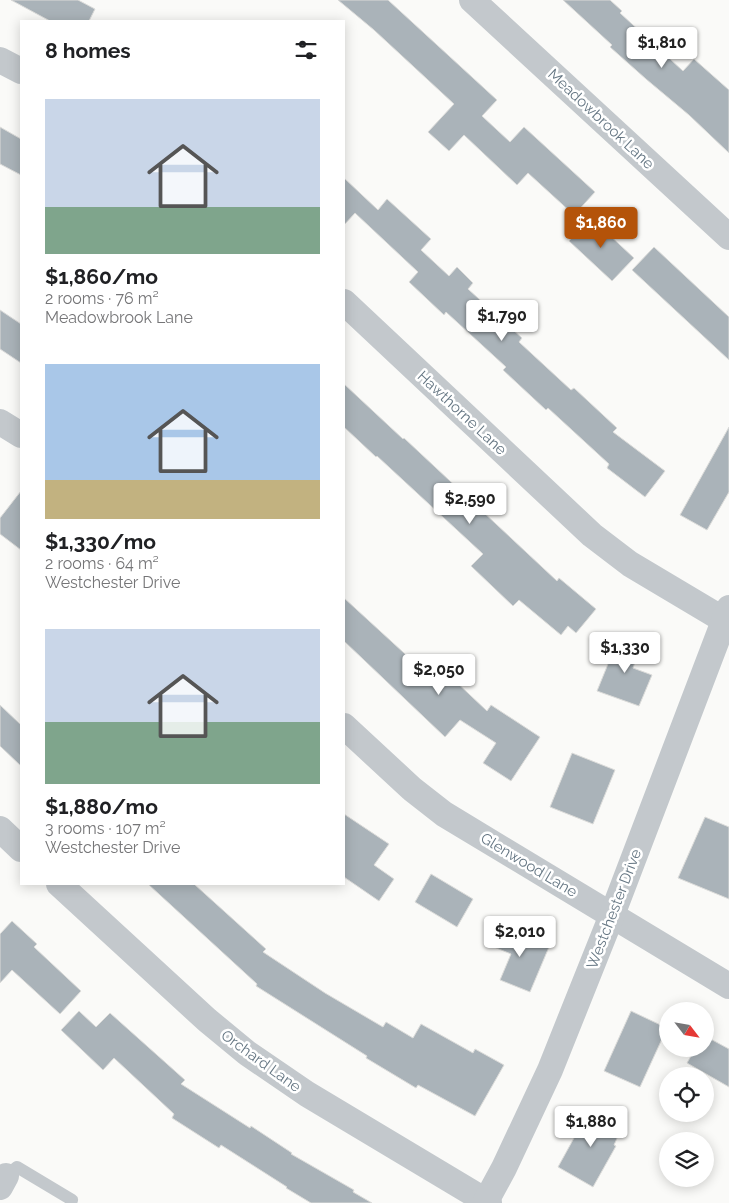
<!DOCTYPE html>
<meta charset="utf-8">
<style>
:root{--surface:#fff;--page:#f6f6f6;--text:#202124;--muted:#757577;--accent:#b45309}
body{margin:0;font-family:Raleway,sans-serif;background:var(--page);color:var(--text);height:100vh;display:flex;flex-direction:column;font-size:19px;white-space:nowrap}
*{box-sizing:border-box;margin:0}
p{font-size:16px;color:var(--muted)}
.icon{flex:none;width:28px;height:28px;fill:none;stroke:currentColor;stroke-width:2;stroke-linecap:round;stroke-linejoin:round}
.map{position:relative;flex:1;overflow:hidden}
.side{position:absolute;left:20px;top:20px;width:325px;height:865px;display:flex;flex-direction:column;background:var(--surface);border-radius:0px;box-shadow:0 2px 12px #0003}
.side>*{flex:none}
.needle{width:32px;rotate:121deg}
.tools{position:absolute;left:659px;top:1002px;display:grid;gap:10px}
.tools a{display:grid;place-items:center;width:55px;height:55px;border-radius:50%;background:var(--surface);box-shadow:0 2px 12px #0003;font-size:25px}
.price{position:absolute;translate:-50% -42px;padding:0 11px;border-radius:5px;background:#fff;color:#222;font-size:16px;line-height:32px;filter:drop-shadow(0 1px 2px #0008)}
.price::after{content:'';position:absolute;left:50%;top:30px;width:15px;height:11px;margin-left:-8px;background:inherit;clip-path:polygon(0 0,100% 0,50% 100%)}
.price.on{background:var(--accent);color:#fff}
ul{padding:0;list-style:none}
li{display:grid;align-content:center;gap:10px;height:265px;padding:0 25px}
li span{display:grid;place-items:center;height:155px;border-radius:0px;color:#555}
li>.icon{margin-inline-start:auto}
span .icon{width:90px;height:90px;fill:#fffc;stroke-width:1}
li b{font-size:21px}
h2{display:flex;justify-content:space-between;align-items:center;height:60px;padding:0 25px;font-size:21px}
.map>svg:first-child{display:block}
.building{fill:#aab3b9;stroke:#dcdcda}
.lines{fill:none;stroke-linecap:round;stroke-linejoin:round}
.service{stroke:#c3c8cc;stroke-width:12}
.minor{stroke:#c3c8cc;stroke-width:26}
.labels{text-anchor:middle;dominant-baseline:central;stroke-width:5;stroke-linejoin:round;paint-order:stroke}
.street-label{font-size:15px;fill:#657683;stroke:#fff}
</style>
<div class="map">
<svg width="729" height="1203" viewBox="0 0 729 1203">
<rect width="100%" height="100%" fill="#fafaf8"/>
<g class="building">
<path d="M11 0H78L95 9 89 21H50Z"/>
<path d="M338 0H388L497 100 482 116 510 142 524 127 595 192 574 215 528 173 517 185 464 135 449 151 428 132 454 104 374 30Z"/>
<path d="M563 0H610L622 11 620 13 683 71 694 59 729 90V153L689 115 646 79 610 47 612 45Z"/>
<path d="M0 127 21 139V175L0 164Z"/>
<path d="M344 178 378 210 387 199 431 239 421 250 449 276 457 267 473 283 468 289 522 338 519 342 571 390 574 388 617 428 613 432 665 471 645 497 607 468 609 464 548 408 546 410 503 370 506 367 446 312 444 315 409 282 418 272 355 213 344 225Z"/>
<path d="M590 217 634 258 612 281 569 241Z"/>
<path d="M654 247 729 317V360L632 270Z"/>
<path d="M0 310 21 324V363L0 349Z"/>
<path d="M344 384 403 439 404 438 557 581 559 578 596 609 576 633 568 626 561 635 519 600 513 606 471 566 483 554 377 456 376 457 344 427Z"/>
<path d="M729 427V492L707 530 680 515Z"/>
<path d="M21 491V550L0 534V518Z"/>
<path d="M344 598 416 664 415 665 441 690 452 678 487 711 491 705 540 737 511 781 483 763 496 743 460 720 445 737 344 641Z"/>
<path d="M619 637 641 645 633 668 652 675 639 706 597 691Z"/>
<path d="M0 705 21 725V766L0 746Z"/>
<path d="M572 753 615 770 593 824 550 807Z"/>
<path d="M344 814 389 844 374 865 394 879 379 901 344 877Z"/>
<path d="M705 817 729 827V899L678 878Z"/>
<path d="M431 874 473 899 457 927 415 902Z"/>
<path d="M148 884H194L266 949 263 952 325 993 383 1027 386 1022 413 1038 421 1024 473 1053 475 1049 504 1065 475 1116 418 1085 416 1088 366 1058 367 1056 256 986 257 984Z"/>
<path d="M12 921 37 944 34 947 81 991 60 1014 12 970 0 983V934Z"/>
<path d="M497 926 549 947 530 992 500 980 511 954 489 945Z"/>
<path d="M79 1011 96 1027 110 1013 185 1080 181 1084 250 1128 251 1126 292 1153 291 1154 354 1190 353 1192 372 1203H311L286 1188 287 1187 221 1145 219 1148 172 1118 174 1114 114 1058 103 1070 61 1030Z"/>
<path d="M631 1011 667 1028 640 1087 604 1071Z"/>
<path d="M705 1036 729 1049V1087L687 1063 695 1049H705Z"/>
<path d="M590 1109 622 1127 614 1145 616 1146 593 1187 558 1167Z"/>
</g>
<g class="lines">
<path class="service" d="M6 1176 17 1167 72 1200 71 1203"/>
<g class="minor">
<path d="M472 0 729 237"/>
<path d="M0 60 21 71"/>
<path d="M344 302 592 535 630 564 729 623"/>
<path d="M0 422 21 435"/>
<path d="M344 726 412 789 444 814 729 986"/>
<path d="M0 829 21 849"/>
<path d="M59 884 207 1020 247 1053 307 1094 489 1203"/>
<path d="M0 1187 6 1176"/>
<path d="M485 1203 504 1168 550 1070 612 915 729 608"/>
</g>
</g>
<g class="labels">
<g class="street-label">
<text transform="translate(601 119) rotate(43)">Meadowbrook Lane</text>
<text transform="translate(462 413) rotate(43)">Hawthorne Lane</text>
<text transform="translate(529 865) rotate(31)">Glenwood Lane</text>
<text transform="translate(614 909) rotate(-69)">Westchester Drive</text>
<text transform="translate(261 1061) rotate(36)">Orchard Lane</text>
</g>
</g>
</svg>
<div class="tools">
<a><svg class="needle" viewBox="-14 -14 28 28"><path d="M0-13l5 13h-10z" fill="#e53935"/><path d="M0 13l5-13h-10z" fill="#757577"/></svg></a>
<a><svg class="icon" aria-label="locate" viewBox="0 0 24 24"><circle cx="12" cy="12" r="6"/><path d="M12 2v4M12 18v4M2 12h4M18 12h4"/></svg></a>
<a><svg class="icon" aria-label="layers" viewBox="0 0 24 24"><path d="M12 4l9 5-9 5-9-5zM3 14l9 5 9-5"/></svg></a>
</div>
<b class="price" style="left:662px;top:69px">$1,810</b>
<b class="price on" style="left:601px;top:249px">$1,860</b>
<b class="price" style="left:502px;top:342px">$1,790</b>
<b class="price" style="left:470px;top:525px">$2,590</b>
<b class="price" style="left:625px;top:674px">$1,330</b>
<b class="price" style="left:439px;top:696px">$2,050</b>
<b class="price" style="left:520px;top:958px">$2,010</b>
<b class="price" style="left:591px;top:1148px">$1,880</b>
<section class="side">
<h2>8 homes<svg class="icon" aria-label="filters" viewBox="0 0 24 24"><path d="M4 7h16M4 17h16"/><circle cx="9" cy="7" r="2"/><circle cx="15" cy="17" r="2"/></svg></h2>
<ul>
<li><span style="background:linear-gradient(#c9d6e8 70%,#7fa58c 0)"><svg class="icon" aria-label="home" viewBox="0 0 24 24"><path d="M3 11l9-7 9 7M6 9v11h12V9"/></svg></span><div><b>$1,860/mo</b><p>2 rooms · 76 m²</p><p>Meadowbrook Lane</p></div></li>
<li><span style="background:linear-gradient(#a9c7e8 75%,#c2b280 0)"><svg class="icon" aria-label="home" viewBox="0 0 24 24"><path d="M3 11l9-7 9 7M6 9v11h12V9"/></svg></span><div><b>$1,330/mo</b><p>2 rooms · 64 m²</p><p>Westchester Drive</p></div></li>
<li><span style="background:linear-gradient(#c9d6e8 60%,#7fa58c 0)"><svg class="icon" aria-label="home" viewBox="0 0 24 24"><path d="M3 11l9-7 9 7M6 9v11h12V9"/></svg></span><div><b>$1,880/mo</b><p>3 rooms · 107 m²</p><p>Westchester Drive</p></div></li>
</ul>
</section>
</div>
